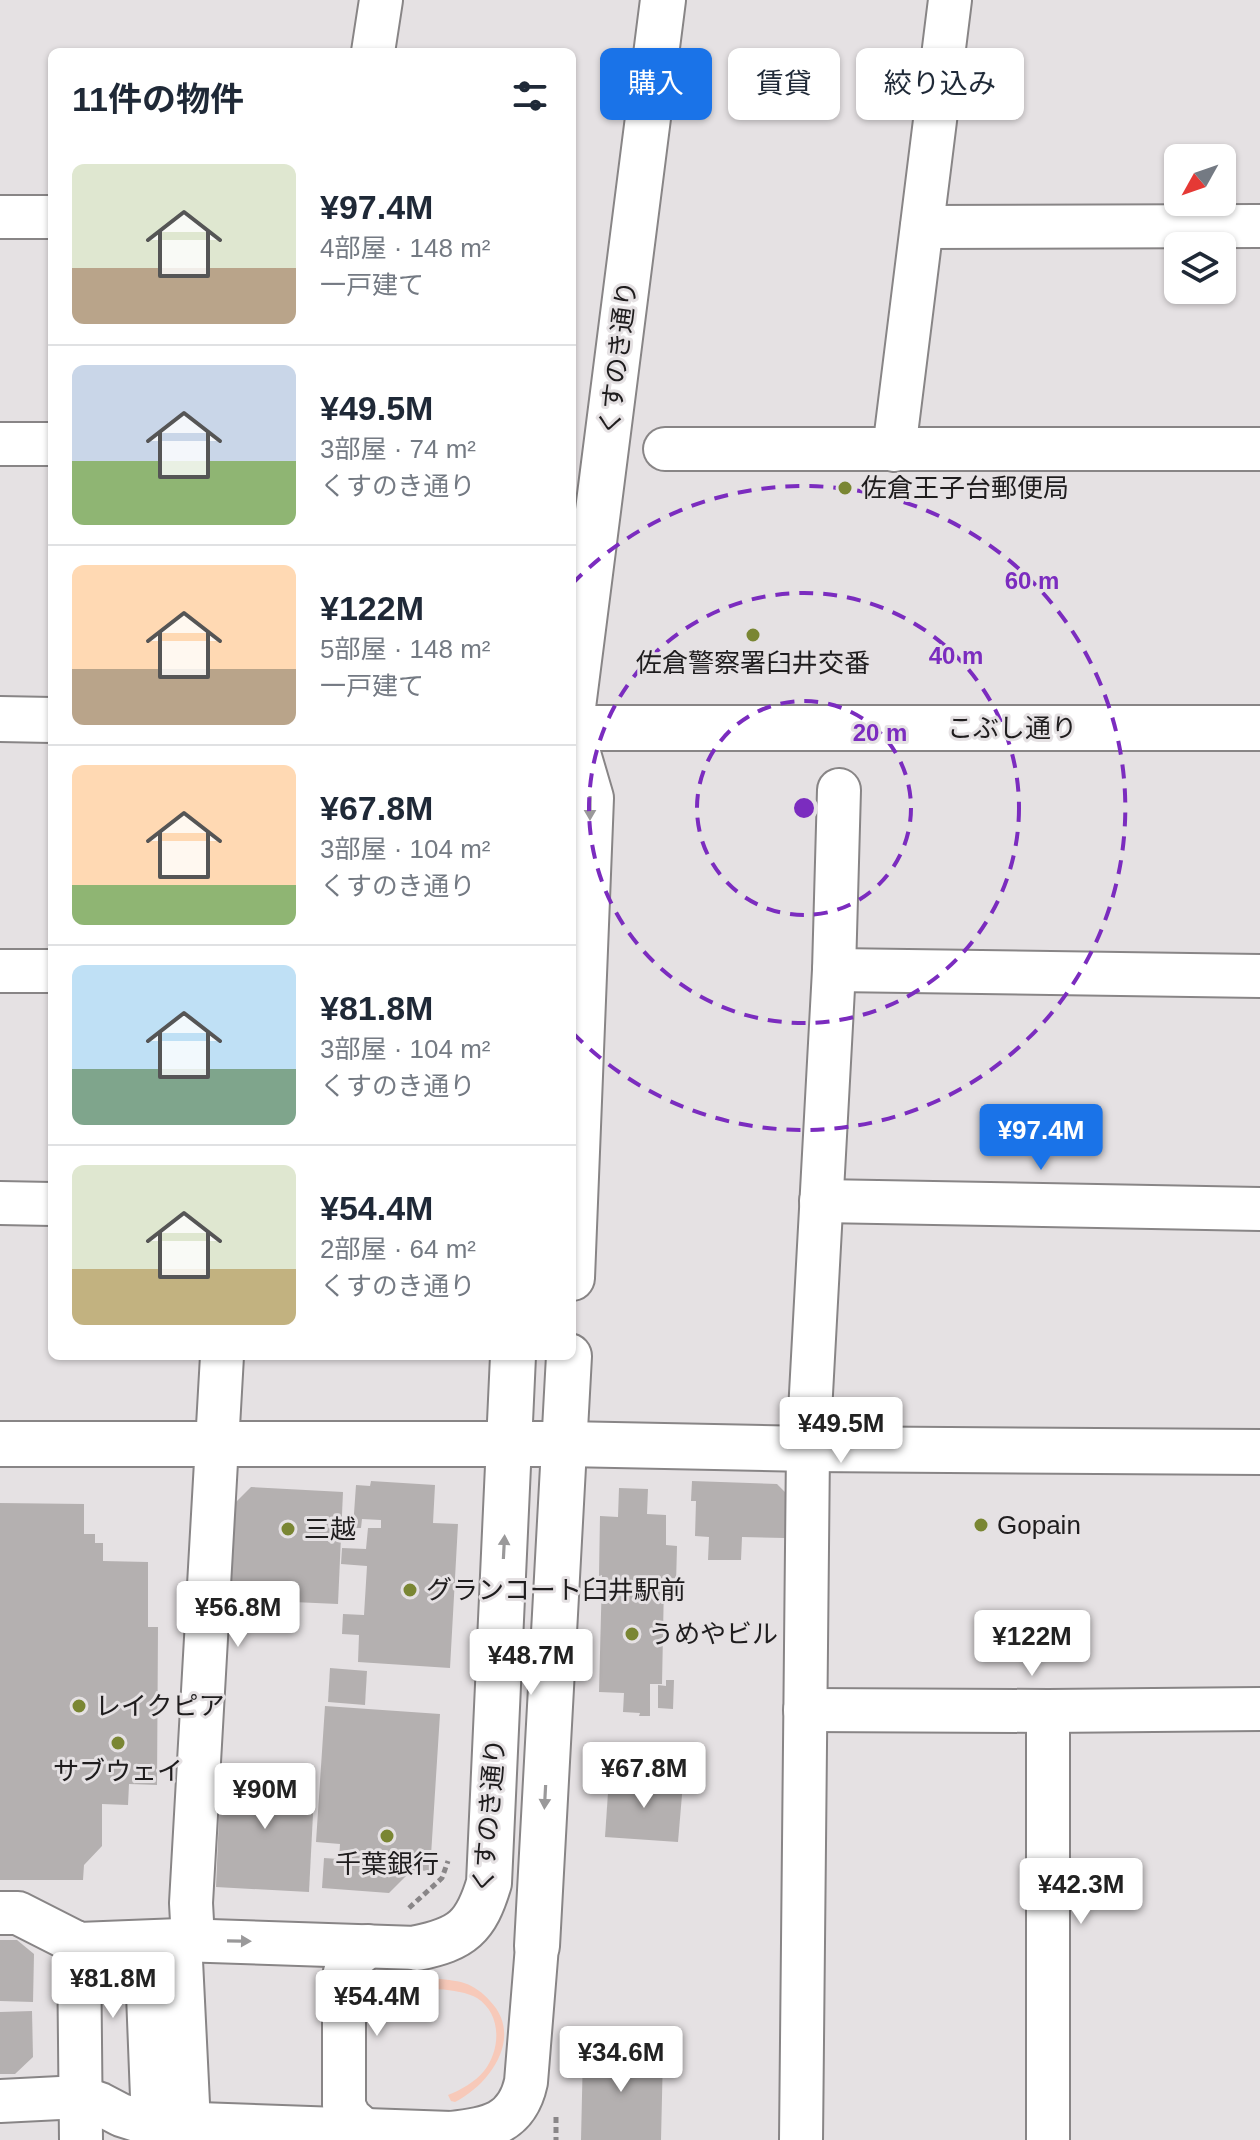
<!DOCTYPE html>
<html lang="ja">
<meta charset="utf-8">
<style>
:root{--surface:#fff;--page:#f6f6f7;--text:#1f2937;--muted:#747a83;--line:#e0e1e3;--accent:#1a73e8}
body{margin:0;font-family:Arial,"Noto Sans JP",sans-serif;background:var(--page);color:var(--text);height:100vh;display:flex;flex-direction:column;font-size:30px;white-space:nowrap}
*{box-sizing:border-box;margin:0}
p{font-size:26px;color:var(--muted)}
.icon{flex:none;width:44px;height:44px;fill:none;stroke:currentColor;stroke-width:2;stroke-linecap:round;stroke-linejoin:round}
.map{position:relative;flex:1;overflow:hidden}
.sheet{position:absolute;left:48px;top:48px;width:528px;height:1312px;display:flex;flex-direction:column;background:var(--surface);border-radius:12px;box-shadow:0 2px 6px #0004}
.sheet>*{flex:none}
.hud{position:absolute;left:600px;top:48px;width:540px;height:72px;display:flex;gap:16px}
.needle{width:52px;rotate:230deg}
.fabs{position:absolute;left:1164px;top:144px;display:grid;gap:16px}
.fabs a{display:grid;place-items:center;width:72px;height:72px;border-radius:12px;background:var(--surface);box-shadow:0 2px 6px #0004;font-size:40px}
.price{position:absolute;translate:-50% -68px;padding:0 18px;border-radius:8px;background:#fff;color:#222;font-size:26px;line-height:52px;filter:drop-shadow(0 2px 4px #0008)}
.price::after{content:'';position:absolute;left:50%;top:48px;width:24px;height:18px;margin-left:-12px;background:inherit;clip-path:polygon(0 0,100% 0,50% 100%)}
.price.on{background:var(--accent);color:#fff}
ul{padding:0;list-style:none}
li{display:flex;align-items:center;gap:24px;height:200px;padding:0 24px}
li+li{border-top:2px solid var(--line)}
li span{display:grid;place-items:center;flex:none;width:224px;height:160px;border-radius:12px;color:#555}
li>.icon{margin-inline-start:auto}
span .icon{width:96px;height:96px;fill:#fffc;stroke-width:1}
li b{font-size:34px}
h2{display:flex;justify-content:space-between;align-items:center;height:96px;padding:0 24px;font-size:34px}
.tag{padding:0 28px;border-radius:12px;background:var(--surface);box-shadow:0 2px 6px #0004;font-size:28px;line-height:72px}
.tag.on{background:var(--accent);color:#fff}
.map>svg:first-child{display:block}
.green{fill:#f7c9b9}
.building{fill:#b4b0b0}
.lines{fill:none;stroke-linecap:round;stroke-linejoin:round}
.street-casing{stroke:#888586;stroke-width:46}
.secondary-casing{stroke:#888586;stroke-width:48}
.path{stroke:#898688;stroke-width:5;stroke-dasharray:6 4;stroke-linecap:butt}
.street{stroke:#fff;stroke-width:42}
.secondary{stroke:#fff;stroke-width:44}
.oneway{fill:#9a999a}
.ring{fill:none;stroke:#7b2cbf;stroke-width:4;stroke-dasharray:14 10}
.poi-dot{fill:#7a8633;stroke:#e5e1e3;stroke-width:3}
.labels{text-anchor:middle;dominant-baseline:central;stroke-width:6;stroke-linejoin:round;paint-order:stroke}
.street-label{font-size:26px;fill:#1f1d1e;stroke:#e5e1e3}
.poi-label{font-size:26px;fill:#1f1d1e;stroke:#e5e1e3;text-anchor:start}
.centre{fill:#7b2cbf;stroke:#e5e1e3;stroke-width:4}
.ring-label{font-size:24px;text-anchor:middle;font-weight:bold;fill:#7b2cbf;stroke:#e5e1e3;stroke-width:6;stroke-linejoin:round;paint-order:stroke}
</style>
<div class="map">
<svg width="1260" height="2140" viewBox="0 0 1260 2140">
<rect width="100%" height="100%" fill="#e5e1e3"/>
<path class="green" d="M395 1976C413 1978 449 1978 464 1983 474 1986 483 1993 490 2001 524 2036 491 2084 455 2102L451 2101 448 2095C461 2090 475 2082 484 2071 501 2050 502 2014 477 1998 458 1987 419 1989 397 1987L391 1982 392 1978Z"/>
<g class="building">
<path d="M371 1481 435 1485 433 1523 458 1524 450 1668 358 1662 359 1635 342 1634 343 1614 364 1615 367 1566 341 1564 342 1548 366 1549 368 1528H381V1520L362 1519 361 1528H353L356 1485 370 1486Z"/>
<path d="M692 1481 777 1484 787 1494 785 1538 742 1537 741 1560H708L709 1537 695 1536 696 1501H691Z"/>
<path d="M251 1487 343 1492 338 1604 229 1599 233 1505Z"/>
<path d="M619 1488 648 1489 647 1514 666 1515V1545L677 1546 676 1584H664L662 1684H650V1716H639L640 1713 623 1712 624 1693 599 1692 602 1575 599 1576 600 1516 618 1517Z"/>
<path d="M0 1503 84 1504V1534H95V1543H103V1561L148 1562V1627H158L157 1785 129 1784 128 1805 102 1804V1846L84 1865 83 1880H0Z"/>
<path d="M330 1668 367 1671 365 1705 328 1702Z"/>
<path d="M666 1680H674L673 1709 658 1708V1685L666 1686Z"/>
<path d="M325 1706 440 1714 430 1871 412 1870 389 1893 322 1888 324 1858 339 1859 340 1844 316 1842Z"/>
<path d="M221 1770 315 1775 309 1892 216 1887Z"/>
<path d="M609 1778 683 1783 678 1842 605 1837Z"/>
<path d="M0 1940H17L34 1954 33 2002 0 2001Z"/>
<path d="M32 2011 33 2057 15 2074H0V2012Z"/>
<path d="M591 2045 637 2047 636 2053 663 2054 661 2140H581L583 2052H591Z"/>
</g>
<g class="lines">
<defs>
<g id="street">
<path d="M373 52 381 0"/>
<path d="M0 217H52"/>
<path d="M922 227 1260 226"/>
<path d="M0 444H52"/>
<path d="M665 449H1260"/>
<path d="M894 450 950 0"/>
<path d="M834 970 1260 976"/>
<path d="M0 971H52"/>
<path d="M821 1201 1260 1209"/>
<path d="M0 1203 52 1204"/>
<path d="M805 1710 1048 1711 1260 1709"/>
<path d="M0 1913H18L79 1944 180 1940 417 1948"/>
<path d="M180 1940 189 2124"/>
<path d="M193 1940 191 1903 222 1356"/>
<path d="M146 1942 153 2123"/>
<path d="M79 1944 81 2140"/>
<path d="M0 2101 80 2097 100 2104 121 2115 143 2122 451 2133C488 2129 517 2124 526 2082L537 1946"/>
<path d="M364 2130 350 2118 344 2106V1976L348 1962 368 1946"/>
<path d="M801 2140 808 1449 834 970 839 790"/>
<path d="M1048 2140V1711"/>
</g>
<g id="secondary">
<path d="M572 715 663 0"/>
<path d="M0 719 52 720"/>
<path d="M572 728H1260"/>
<path d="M572 733 591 798 572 1278"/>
<path d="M0 1444H565L808 1449 1260 1452"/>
<path d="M537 1946 569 1356"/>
<path d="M417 1948C462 1939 476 1927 489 1883L513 1356"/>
</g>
</defs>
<use href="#street" class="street-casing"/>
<use href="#secondary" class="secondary-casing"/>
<g class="path">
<path d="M409 1908 442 1878 448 1861"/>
<path d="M556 2117V2140"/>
</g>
<use href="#street" class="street"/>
<use href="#secondary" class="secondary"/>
</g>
<defs><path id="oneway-solid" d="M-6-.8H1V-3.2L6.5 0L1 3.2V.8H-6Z" transform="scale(2)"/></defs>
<g class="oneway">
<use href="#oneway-solid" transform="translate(590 808) rotate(90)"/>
<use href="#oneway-solid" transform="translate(504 1547) rotate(-87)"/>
<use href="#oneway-solid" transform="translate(545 1797) rotate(93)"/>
<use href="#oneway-solid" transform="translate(239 1941) rotate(1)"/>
</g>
<g class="ring">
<circle cx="804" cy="808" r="107"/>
<circle cx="804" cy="808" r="215"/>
<path d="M572 584A322 322 0 1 1 572 1032"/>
</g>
<g class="poi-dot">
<circle cx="845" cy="488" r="8"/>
<circle cx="753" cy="635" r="8"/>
<circle cx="981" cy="1525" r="8"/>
<circle cx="288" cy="1529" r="8"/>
<circle cx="410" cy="1590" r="8"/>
<circle cx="632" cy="1634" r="8"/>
<circle cx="79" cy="1706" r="8"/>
<circle cx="118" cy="1743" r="8"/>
<circle cx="387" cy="1836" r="8"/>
</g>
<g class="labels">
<g class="street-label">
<text transform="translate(618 358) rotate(-83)">くすのき通り</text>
<text x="1012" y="728">こぶし通り</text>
<text transform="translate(489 1816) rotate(-85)">くすのき通り</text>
</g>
<g class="poi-label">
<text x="861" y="488">佐倉王子台郵便局</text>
<text x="753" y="663" text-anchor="middle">佐倉警察署臼井交番</text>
<text x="997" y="1525">Gopain</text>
<text x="304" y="1529">三越</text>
<text x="426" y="1590">グランコート臼井駅前</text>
<text x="648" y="1634">うめやビル</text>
<text x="95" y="1706">レイクピア</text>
<text x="118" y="1771" text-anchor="middle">サブウェイ</text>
<text x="387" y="1864" text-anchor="middle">千葉銀行</text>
</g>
</g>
<circle cx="804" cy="808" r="12" class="centre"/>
<g class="ring-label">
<text x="1032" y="589">60 m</text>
<text x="956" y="664">40 m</text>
<text x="880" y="741">20 m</text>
</g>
</svg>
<div class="fabs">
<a><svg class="needle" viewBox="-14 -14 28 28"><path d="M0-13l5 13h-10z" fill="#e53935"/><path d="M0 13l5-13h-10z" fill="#747a83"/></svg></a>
<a><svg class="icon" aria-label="layers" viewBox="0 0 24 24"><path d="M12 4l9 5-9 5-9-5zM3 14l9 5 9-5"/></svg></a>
</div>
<b class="price on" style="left:1041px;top:1172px">¥97.4M</b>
<b class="price" style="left:841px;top:1465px">¥49.5M</b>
<b class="price" style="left:238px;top:1649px">¥56.8M</b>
<b class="price" style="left:1032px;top:1678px">¥122M</b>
<b class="price" style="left:531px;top:1697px">¥48.7M</b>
<b class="price" style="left:644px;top:1810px">¥67.8M</b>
<b class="price" style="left:265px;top:1831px">¥90M</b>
<b class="price" style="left:1081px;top:1926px">¥42.3M</b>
<b class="price" style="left:113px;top:2020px">¥81.8M</b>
<b class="price" style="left:377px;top:2038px">¥54.4M</b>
<b class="price" style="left:621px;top:2094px">¥34.6M</b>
<div class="hud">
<a class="tag on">購入</a>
<a class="tag">賃貸</a>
<a class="tag">絞り込み</a>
</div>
<section class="sheet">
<h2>11件の物件<svg class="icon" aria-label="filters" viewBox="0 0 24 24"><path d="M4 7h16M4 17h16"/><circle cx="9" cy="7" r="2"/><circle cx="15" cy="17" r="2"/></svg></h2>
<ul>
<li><span style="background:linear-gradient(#dfe7d0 65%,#b9a48a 0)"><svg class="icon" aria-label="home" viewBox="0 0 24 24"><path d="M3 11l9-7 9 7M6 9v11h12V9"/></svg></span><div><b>¥97.4M</b><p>4部屋 · 148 m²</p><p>一戸建て</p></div></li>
<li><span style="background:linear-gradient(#c9d6e8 60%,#8fb573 0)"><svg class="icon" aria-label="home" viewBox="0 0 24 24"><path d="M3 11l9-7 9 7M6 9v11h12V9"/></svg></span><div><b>¥49.5M</b><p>3部屋 · 74 m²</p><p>くすのき通り</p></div></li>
<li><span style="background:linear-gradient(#ffd9b3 65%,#b9a48a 0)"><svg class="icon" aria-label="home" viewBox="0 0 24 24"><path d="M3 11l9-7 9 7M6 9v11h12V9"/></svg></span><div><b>¥122M</b><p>5部屋 · 148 m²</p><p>一戸建て</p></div></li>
<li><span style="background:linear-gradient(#ffd9b3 75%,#8fb573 0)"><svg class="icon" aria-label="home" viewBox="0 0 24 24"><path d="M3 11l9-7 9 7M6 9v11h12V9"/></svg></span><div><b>¥67.8M</b><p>3部屋 · 104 m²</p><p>くすのき通り</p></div></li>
<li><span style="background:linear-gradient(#bfe0f5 65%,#7fa58c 0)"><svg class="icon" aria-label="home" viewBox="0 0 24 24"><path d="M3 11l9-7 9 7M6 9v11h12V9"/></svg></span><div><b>¥81.8M</b><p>3部屋 · 104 m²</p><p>くすのき通り</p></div></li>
<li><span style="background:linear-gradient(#dfe7d0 65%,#c2b280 0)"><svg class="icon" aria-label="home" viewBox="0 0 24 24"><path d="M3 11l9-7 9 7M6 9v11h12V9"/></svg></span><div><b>¥54.4M</b><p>2部屋 · 64 m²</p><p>くすのき通り</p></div></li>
</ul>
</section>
</div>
